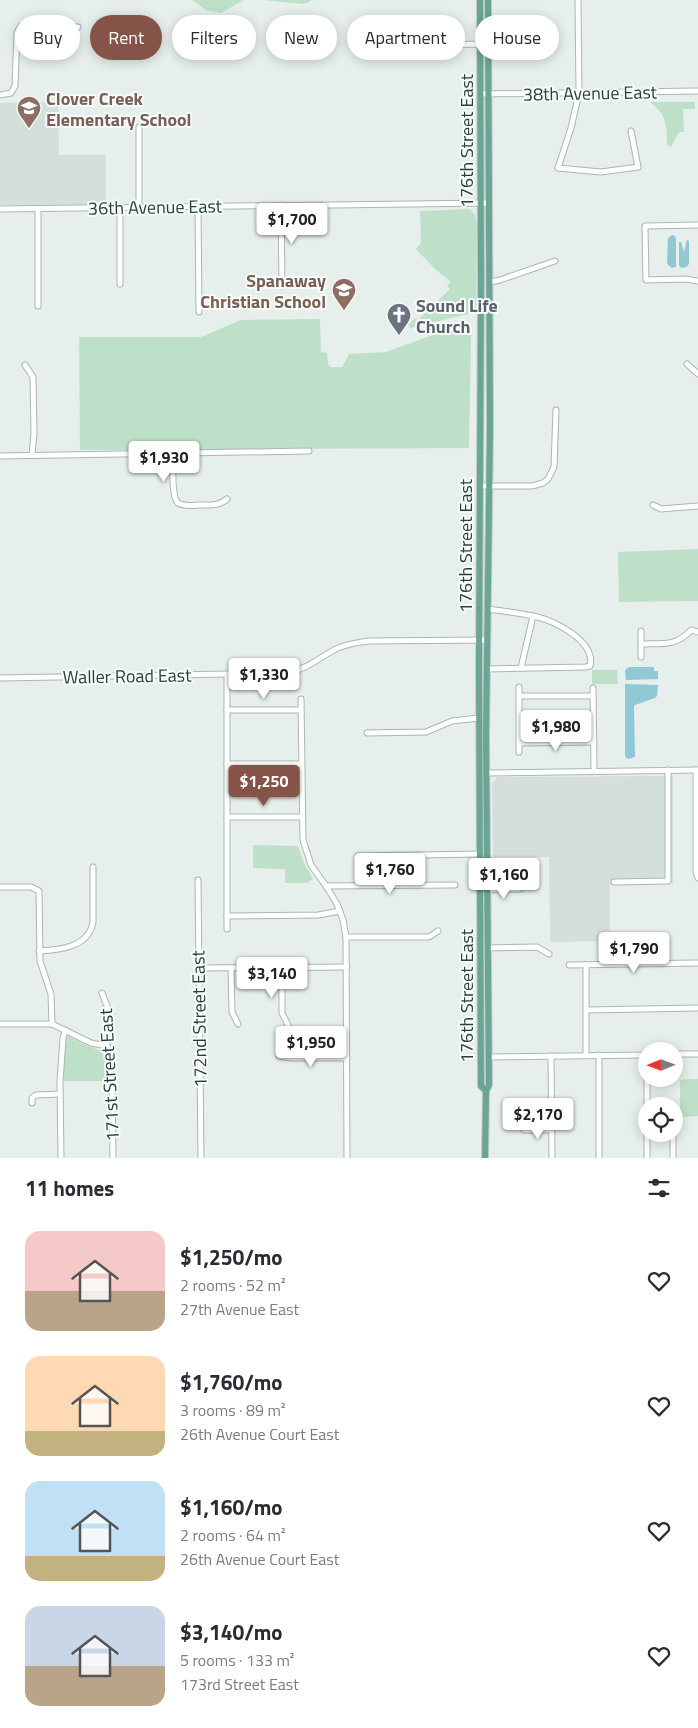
<!DOCTYPE html>
<meta charset="utf-8">
<style>
:root{--surface:#fff;--page:#f7f7f7;--text:#2b2b33;--muted:#7c7c81;--accent:#855347}
body{margin:0;font-family:"Titillium Web",sans-serif;background:var(--page);color:var(--text);height:100vh;display:flex;flex-direction:column;font-size:19px;white-space:nowrap}
*{box-sizing:border-box;margin:0}
p{font-size:16px;color:var(--muted)}
.icon{flex:none;width:28px;height:28px;fill:none;stroke:currentColor;stroke-width:2;stroke-linecap:round;stroke-linejoin:round}
.map{position:relative;height:1158px;overflow:hidden}
.sheet{display:flex;flex-direction:column;background:var(--surface);flex:1}
.sheet>*{flex:none}
.hud{position:absolute;left:15px;top:15px;width:669px;height:45px;display:flex;gap:10px}
.needle{width:32px;rotate:269deg}
.buttons{position:absolute;left:638px;top:1042px;display:grid;gap:10px}
.buttons a{display:grid;place-items:center;width:45px;height:45px;border-radius:50%;background:var(--surface);box-shadow:0 2px 12px #0003;font-size:25px}
.price{position:absolute;translate:-50% -42px;padding:0 11px;border-radius:5px;background:#fff;color:#222;font-size:16px;line-height:32px;filter:drop-shadow(0 1px 2px #0008)}
.price::after{content:'';position:absolute;left:50%;top:30px;width:15px;height:11px;margin-left:-8px;background:inherit;clip-path:polygon(0 0,100% 0,50% 100%)}
.price.active{background:var(--accent);color:#fff}
ul{padding:0;list-style:none}
li{display:flex;align-items:center;gap:15px;height:125px;padding:0 25px}
li span{display:grid;place-items:center;flex:none;width:140px;height:100px;border-radius:15px;color:#555}
li>.icon{margin-inline-start:auto}
span .icon{width:60px;height:60px;fill:#fffc;stroke-width:1}
li b{font-size:21px}
h2{display:flex;justify-content:space-between;align-items:center;height:60px;padding:0 25px;font-size:21px}
.pill{padding:0 18px;border-radius:22px;background:var(--surface);box-shadow:0 2px 12px #0003;font-size:18px;line-height:45px}
.pill.active{background:var(--accent);color:#fff}
.map>svg:first-child{display:block}
.built{fill:#d4dfda}
.green{fill:#bfe0c8}
.water{fill:#8ec9d4}
.lines{fill:none;stroke-linecap:round;stroke-linejoin:round}
.minor-casing{stroke:#a8b8b2;stroke-width:7}
.major-casing{stroke:#c2cac8;stroke-width:8}
.minor{stroke:#fff;stroke-width:5}
.major{stroke:#6aa596;stroke-width:6}
.labels{text-anchor:middle;dominant-baseline:central;stroke-width:4;stroke-linejoin:round;paint-order:stroke}
.street-label{font-size:18px;fill:#24423a;stroke:#f7fbf9}
.education-label{font-size:18px;font-weight:bold;fill:#785e54;stroke:#f7fbf9;text-anchor:start}
.worship-label{font-size:18px;font-weight:bold;fill:#5b616d;stroke:#f7fbf9;text-anchor:start}
</style>
<div class="map">
<svg width="698" height="1158" viewBox="0 0 698 1158">
<rect width="100%" height="100%" fill="#e6efeb"/>
<g class="built">
<path d="M58 102 59 155H106V205H0V103Z"/>
<path d="M673 776V883L610 884V941L550 942 549 857H493L492 783 497 777Z"/>
</g>
<g class="green">
<path d="M192 0H244L221 13 206 10Z"/>
<path d="M263 0H311L309 2 303 4Z"/>
<path d="M650 102H695V109H683L684 132H679L671 147 667 145C667 125 666 114 650 102Z"/>
<path d="M470 209 475 215 477 226 476 312 410 328 409 324 415 318 418 320 450 289 447 286 451 282 435 269 416 249 421 243 420 211Z"/>
<path d="M320 319 321 352 327 353 328 364 331 367H342L349 354 386 352 430 336 466 328 471 336 469 448 80 450 79 337H201L241 320Z"/>
<path d="M698 549V601L619 602 618 552Z"/>
<path d="M592 670H617L618 684H592Z"/>
<path d="M253 845 298 846 304 863 313 879 307 883H285V869L253 868Z"/>
<path d="M66 1037H70L85 1045 102 1051 107 1069 108 1081H63Z"/>
<path d="M691 1079H698V1123V1116L680 1117V1080Z"/>
</g>
<g class="water">
<path d="M672 235 675 236 676 239V267L672 268 668 265 667 262 668 238Z"/>
<path d="M687 240 689 241V264L686 267 681 268 679 265V242H681L684 252Z"/>
<path d="M629 667H654V671H658V679L626 680 625 670Z"/>
<path d="M625 684 658 685 657 696 655 698 635 705 634 706 635 757 628 759 625 756Z"/>
</g>
<g class="lines">
<defs>
<g id="minor">
<path d="M578 0 579 93 571 128 558 168 601 172 638 167 631 131"/>
<path d="M354 47 481 44"/>
<path d="M481 94 698 91"/>
<path d="M0 95 11 93 15 86 17 33 21 26 78 27"/>
<path d="M139 127V207"/>
<path d="M281 205 282 286"/>
<path d="M120 207V284"/>
<path d="M198 207 199 312"/>
<path d="M0 209 489 203"/>
<path d="M38 209V306"/>
<path d="M698 225 645 226 646 280 685 279 698 281"/>
<path d="M490 282 500 280 555 261"/>
<path d="M687 364 698 374"/>
<path d="M25 365 33 377 34 433 32 455"/>
<path d="M173 453C173 463 171 497 178 503 184 507 194 505 201 505 211 505 219 506 227 499"/>
<path d="M0 456 309 451"/>
<path d="M481 486H532L543 483 548 479 554 467 556 410"/>
<path d="M653 505 661 509 698 506"/>
<path d="M641 631V657"/>
<path d="M641 644C662 643 676 647 691 630L698 632"/>
<path d="M521 668 533 616"/>
<path d="M487 669 586 667 590 666C596 642 556 621 537 617 521 613 504 611 487 609"/>
<path d="M227 675V929"/>
<path d="M0 678 284 673C308 669 314 661 334 650 344 644 356 643 368 641L487 640"/>
<path d="M593 688 594 771"/>
<path d="M519 696H593"/>
<path d="M301 699 303 840 311 865 326 886 337 904 343 920 346 937 347 1158"/>
<path d="M227 710H300"/>
<path d="M367 733 426 732 452 721 479 718"/>
<path d="M519 743 594 742"/>
<path d="M519 752V687"/>
<path d="M227 764H301"/>
<path d="M696 770V872L698 878"/>
<path d="M487 773 698 770"/>
<path d="M227 817H302"/>
<path d="M358 856 480 854"/>
<path d="M198 880 201 1158"/>
<path d="M614 882 668 881V770"/>
<path d="M326 886 455 885"/>
<path d="M0 887H31L39 891 40 961 51 994 52 1024"/>
<path d="M487 890 520 889"/>
<path d="M227 916 318 915 340 911"/>
<path d="M346 937H429L438 931"/>
<path d="M487 948 537 947 549 954"/>
<path d="M39 951C60 950 89 947 93 922V867"/>
<path d="M569 965 698 963"/>
<path d="M200 968 347 967"/>
<path d="M231 968 232 1012 238 1024"/>
<path d="M282 968V1013L288 1025"/>
<path d="M102 993 107 1006V1046L112 1081 113 1158"/>
<path d="M587 1010 698 1008"/>
<path d="M0 1024H52L91 1043 107 1046"/>
<path d="M674 1054H698"/>
<path d="M586 1055V965"/>
<path d="M599 1055V1158"/>
<path d="M279 1056 292 1058H347"/>
<path d="M551 1056 552 1158"/>
<path d="M488 1057 646 1055"/>
<path d="M647 1079V1106"/>
<path d="M32 1103V1098L36 1095 60 1094"/>
<path d="M524 1130H552"/>
<path d="M647 1134V1158"/>
<path d="M673 1134V1158"/>
<path d="M61 1158 60 1081 63 1038 65 1030"/>
</g>
<g id="major">
<path d="M480 0 481 282 479 668 481 1086 486 1091"/>
<path d="M485 1158 486 1091 489 1085 486 736 490 429 488 0"/>
</g>
</defs>
<use href="#minor" class="minor-casing"/>
<use href="#major" class="major-casing"/>
<use href="#minor" class="minor"/>
<use href="#major" class="major"/>
</g>
<defs>
<symbol id="school-pin" viewBox="-11 -11 22 30"><path d="M0 17L-7.5 6A9.5 9.5 0 1 1 7.5 6Z" fill="#8d6e63" stroke="#f7fbf9"/><path d="M0-5L7-2L0 1L-7-2ZM-4 1L0 2.5L4 1V4Q0 6-4 4Z" fill="#fff"/></symbol>
<symbol id="church-pin" viewBox="-11 -11 22 30"><path d="M0 17L-7.5 6A9.5 9.5 0 1 1 7.5 6Z" fill="#6b7280" stroke="#f7fbf9"/><path d="M-1.2-6h2.4v3.5h3.3v2.4h-3.3V6h-2.4V-.1h-3.3v-2.4h3.3Z" fill="#fff"/></symbol>
</defs>
<g fill-rule="evenodd">
<use href="#school-pin" x="15" y="94" width="28" height="38"/>
<use href="#school-pin" x="330" y="276" width="28" height="38"/>
<use href="#church-pin" x="385" y="301" width="28" height="38"/>
</g>
<g class="labels">
<g class="street-label">
<text transform="translate(590 93) rotate(-1)">38th Avenue East</text>
<text transform="translate(466 141) rotate(-90)">176th Street East</text>
<text transform="translate(155 207) rotate(-1)">36th Avenue East</text>
<text transform="translate(465 546) rotate(-90)">176th Street East</text>
<text transform="translate(127 676) rotate(-1)">Waller Road East</text>
<text transform="translate(466 996) rotate(-90)">176th Street East</text>
<text transform="translate(199 1019) rotate(-91)">172nd Street East</text>
<text transform="translate(109 1075) rotate(-93)">171st Street East</text>
</g>
<g class="education-label">
<text x="46" y="98">Clover Creek<tspan x="46" dy="21">Elementary School</tspan></text>
<text x="326" y="280" text-anchor="end">Spanaway<tspan x="326" dy="21">Christian School</tspan></text>
</g>
<g class="worship-label">
<text x="416" y="305">Sound Life<tspan x="416" dy="21">Church</tspan></text>
</g>
</g>
</svg>
<div class="buttons">
<a><svg class="needle" viewBox="-14 -14 28 28"><path d="M0-13l5 13h-10z" fill="#e53935"/><path d="M0 13l5-13h-10z" fill="#7c7c81"/></svg></a>
<a><svg class="icon" aria-label="locate" viewBox="0 0 24 24"><circle cx="12" cy="12" r="6"/><path d="M12 2v4M12 18v4M2 12h4M18 12h4"/></svg></a>
</div>
<b class="price" style="left:292px;top:245px">$1,700</b>
<b class="price" style="left:164px;top:483px">$1,930</b>
<b class="price" style="left:264px;top:700px">$1,330</b>
<b class="price" style="left:556px;top:752px">$1,980</b>
<b class="price active" style="left:264px;top:807px">$1,250</b>
<b class="price" style="left:390px;top:895px">$1,760</b>
<b class="price" style="left:504px;top:900px">$1,160</b>
<b class="price" style="left:634px;top:974px">$1,790</b>
<b class="price" style="left:272px;top:999px">$3,140</b>
<b class="price" style="left:311px;top:1068px">$1,950</b>
<b class="price" style="left:538px;top:1140px">$2,170</b>
<div class="hud">
<a class="pill">Buy</a>
<a class="pill active">Rent</a>
<a class="pill">Filters</a>
<a class="pill">New</a>
<a class="pill">Apartment</a>
<a class="pill">House</a>
</div>
</div>
<section class="sheet">
<h2>11 homes<svg class="icon" aria-label="filters" viewBox="0 0 24 24"><path d="M4 7h16M4 17h16"/><circle cx="9" cy="7" r="2"/><circle cx="15" cy="17" r="2"/></svg></h2>
<ul>
<li><span style="background:linear-gradient(#f6c9c9 60%,#b9a48a 0)"><svg class="icon" aria-label="home" viewBox="0 0 24 24"><path d="M3 11l9-7 9 7M6 9v11h12V9"/></svg></span><div><b>$1,250/mo</b><p>2 rooms · 52 m²</p><p>27th Avenue East</p></div><svg class="icon" aria-label="heart" viewBox="0 0 24 24"><path d="M12 20l-8-8c-3-5 5-10 8-4 3-6 11-1 8 4z"/></svg></li>
<li><span style="background:linear-gradient(#ffd9b3 75%,#c2b280 0)"><svg class="icon" aria-label="home" viewBox="0 0 24 24"><path d="M3 11l9-7 9 7M6 9v11h12V9"/></svg></span><div><b>$1,760/mo</b><p>3 rooms · 89 m²</p><p>26th Avenue Court East</p></div><svg class="icon" aria-label="heart" viewBox="0 0 24 24"><path d="M12 20l-8-8c-3-5 5-10 8-4 3-6 11-1 8 4z"/></svg></li>
<li><span style="background:linear-gradient(#bfe0f5 75%,#c2b280 0)"><svg class="icon" aria-label="home" viewBox="0 0 24 24"><path d="M3 11l9-7 9 7M6 9v11h12V9"/></svg></span><div><b>$1,160/mo</b><p>2 rooms · 64 m²</p><p>26th Avenue Court East</p></div><svg class="icon" aria-label="heart" viewBox="0 0 24 24"><path d="M12 20l-8-8c-3-5 5-10 8-4 3-6 11-1 8 4z"/></svg></li>
<li><span style="background:linear-gradient(#c9d6e8 60%,#b9a48a 0)"><svg class="icon" aria-label="home" viewBox="0 0 24 24"><path d="M3 11l9-7 9 7M6 9v11h12V9"/></svg></span><div><b>$3,140/mo</b><p>5 rooms · 133 m²</p><p>173rd Street East</p></div><svg class="icon" aria-label="heart" viewBox="0 0 24 24"><path d="M12 20l-8-8c-3-5 5-10 8-4 3-6 11-1 8 4z"/></svg></li>
</ul>
</section>
